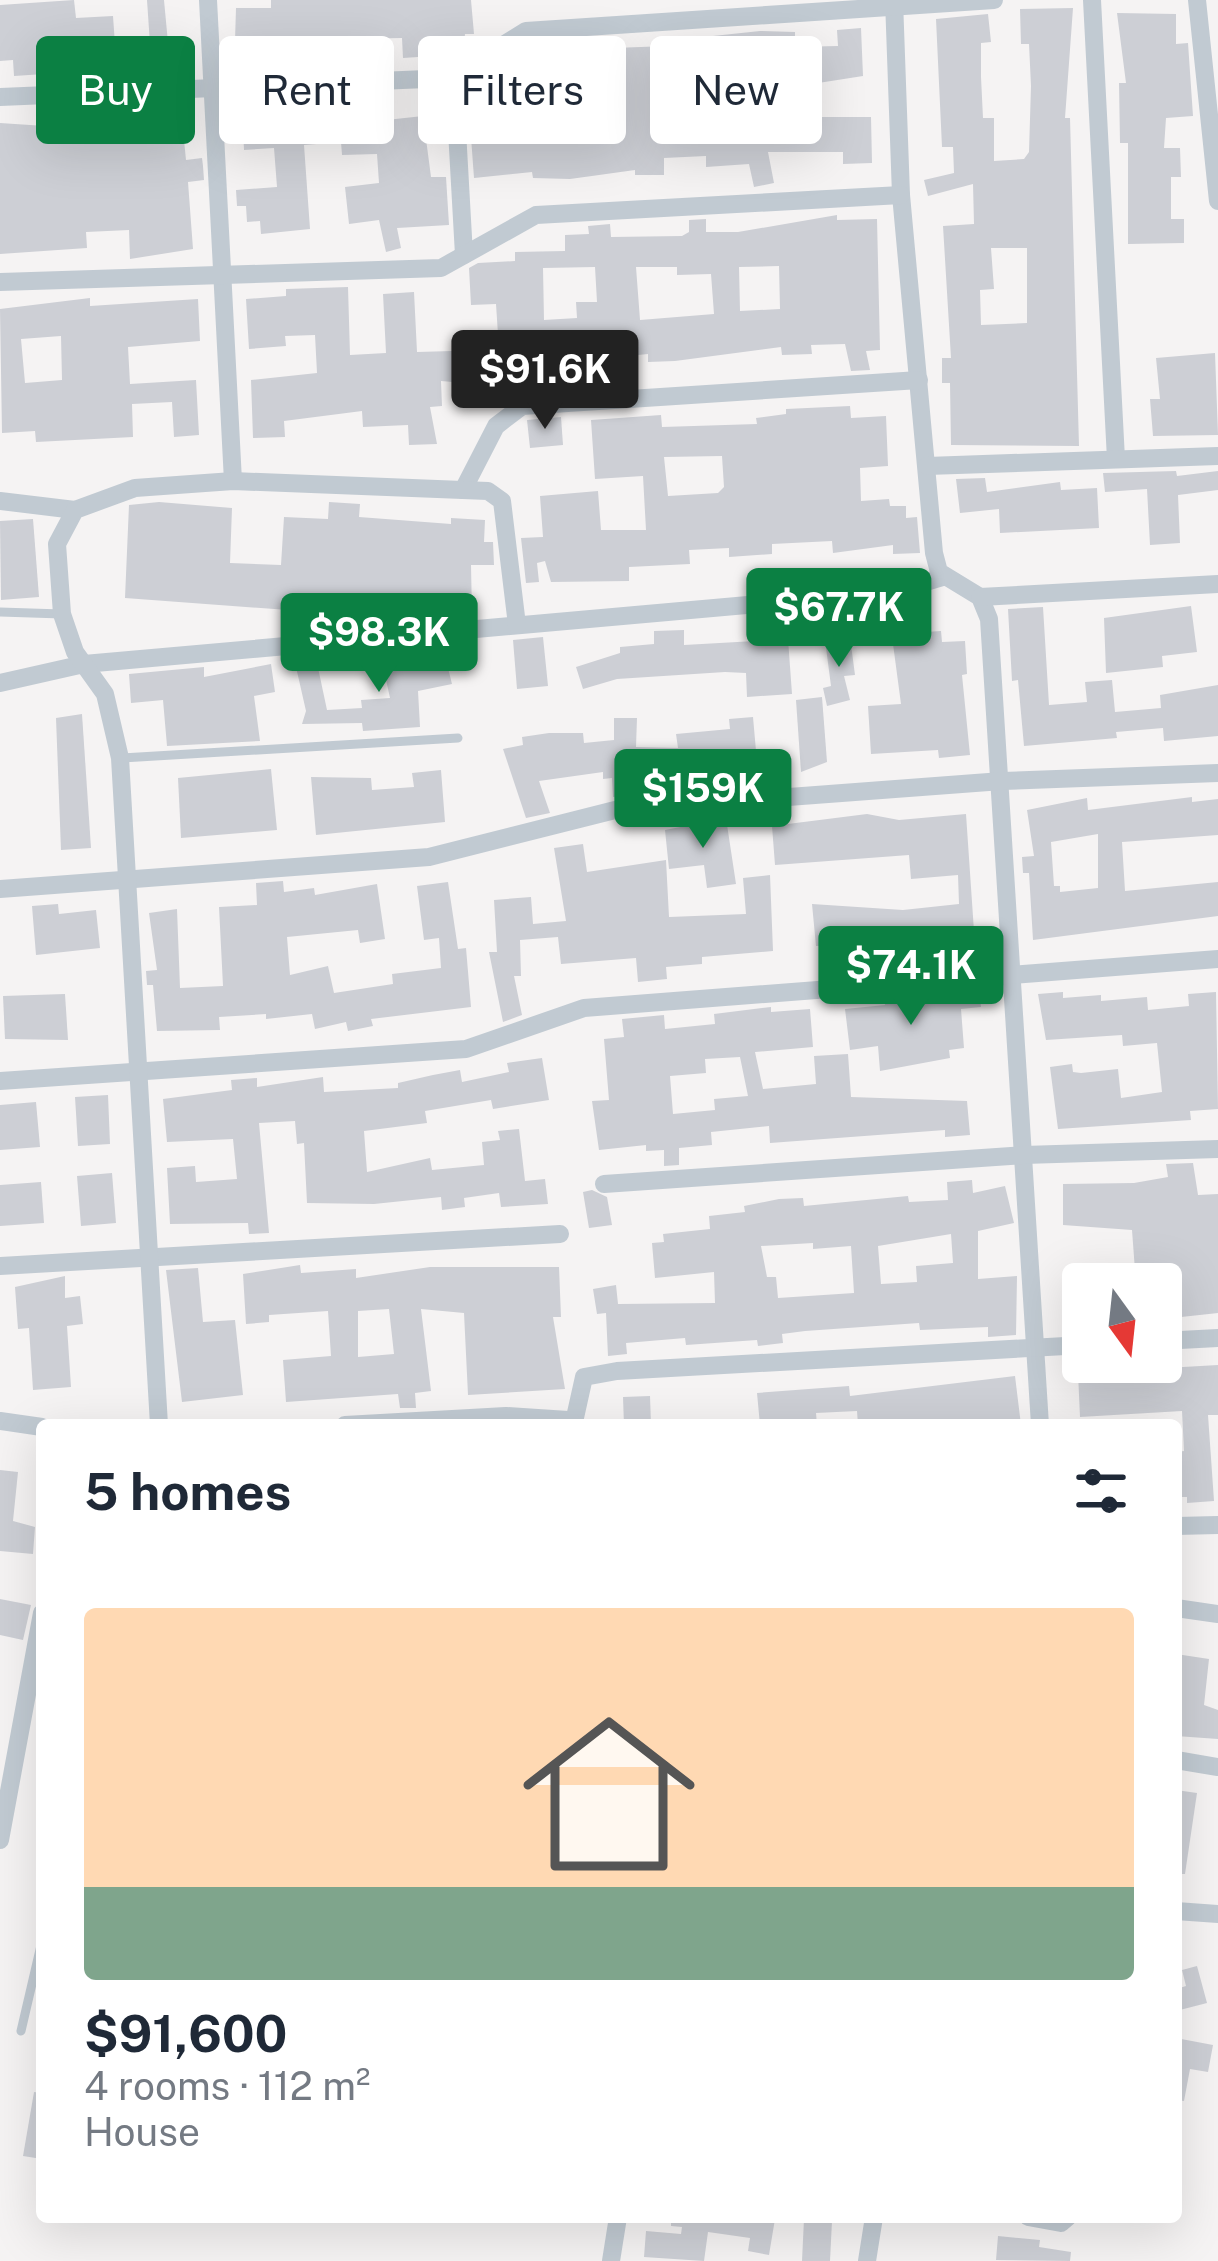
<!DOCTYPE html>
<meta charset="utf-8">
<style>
:root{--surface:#fff;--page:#f2f2f3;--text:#1f2937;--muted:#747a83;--line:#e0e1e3;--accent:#0b8043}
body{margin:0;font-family:"Public Sans",sans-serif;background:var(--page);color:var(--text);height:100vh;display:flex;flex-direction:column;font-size:45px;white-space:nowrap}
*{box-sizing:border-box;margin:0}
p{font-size:39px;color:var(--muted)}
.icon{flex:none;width:66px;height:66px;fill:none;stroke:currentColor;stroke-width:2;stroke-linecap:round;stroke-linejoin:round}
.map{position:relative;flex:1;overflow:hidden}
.details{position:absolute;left:36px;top:1419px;width:1146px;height:804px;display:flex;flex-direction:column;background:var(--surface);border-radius:12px;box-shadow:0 12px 48px #0002}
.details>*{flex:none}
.hud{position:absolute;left:36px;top:36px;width:1146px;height:108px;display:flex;gap:24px}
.needle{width:78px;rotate:165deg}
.tools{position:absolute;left:1062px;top:1263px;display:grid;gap:24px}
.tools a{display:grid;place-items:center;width:120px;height:120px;border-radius:12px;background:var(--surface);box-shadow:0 12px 48px #0002;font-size:60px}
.price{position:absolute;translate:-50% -102px;padding:0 27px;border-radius:12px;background:var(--accent);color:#fff;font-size:39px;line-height:78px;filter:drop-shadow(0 3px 6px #0008)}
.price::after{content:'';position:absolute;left:50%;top:72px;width:36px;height:27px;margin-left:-18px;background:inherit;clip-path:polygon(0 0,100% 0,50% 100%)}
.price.selected{background:#222;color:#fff}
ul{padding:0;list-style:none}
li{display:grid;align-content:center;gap:24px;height:636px;padding:0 48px}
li+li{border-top:3px solid var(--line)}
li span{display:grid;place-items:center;height:372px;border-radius:12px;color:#555}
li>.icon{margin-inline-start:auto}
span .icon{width:216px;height:216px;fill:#fffc;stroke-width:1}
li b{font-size:51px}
h2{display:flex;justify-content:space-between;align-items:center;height:144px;padding:0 48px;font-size:51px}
.pill{padding:0 42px;border-radius:12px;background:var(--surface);box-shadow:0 12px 48px #0002;font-size:42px;line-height:108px}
.pill.selected{background:var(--accent);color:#fff}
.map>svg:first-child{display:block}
.building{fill:#cdcfd5;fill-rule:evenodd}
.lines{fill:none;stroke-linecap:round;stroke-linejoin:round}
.service{stroke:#c1cad2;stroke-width:9}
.minor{stroke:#c1cad2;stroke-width:18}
</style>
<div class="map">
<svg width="1218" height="2261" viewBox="0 0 1218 2261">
<rect width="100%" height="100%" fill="#f5f3f3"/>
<g class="building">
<path d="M74 0 76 18 113 16 117 73 86 75 85 53 43 56 44 74 14 76 13 60 0 61V5Z"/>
<path d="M147 0H164L168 43 150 44Z"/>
<path d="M271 0H471L474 34H465L463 54 403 58 402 38 235 41 236 8H271Z"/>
<path d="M1073 8 1065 118H1070L1079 446 951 445 950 383H942V358H951L943 226 974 224 973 184 928 196 924 180 954 173 953 147H942L936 19 988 14 991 42 981 43V77L983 118H994V161L1024 159 1029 152 1031 86 1029 44H1021L1020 9ZM991 248H1027V323L981 325 980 290 994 289Z"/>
<path d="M1117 13 1176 14V44L1188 43 1193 116 1166 118 1164 148H1180L1181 177H1171V219H1184V243L1128 244V143H1120L1119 83H1126Z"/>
<path d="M861 28 863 76 799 86 801 99 767 104 763 76 734 77 733 71 658 77 660 107 663 118 697 119 737 117 736 109 765 107 766 131H807L806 117H871L872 163 843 164V152H768L774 183 754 187 749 164 706 167V156L664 158V175H635V170L570 179 533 178 532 172 474 178 471 137 502 134 498 88 561 82 562 50 667 46 666 41 760 31 795 32V47L838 46 837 30Z"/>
<path d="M334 106 367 108 368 122 423 116 431 177H446L449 225 397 228 401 248 386 252 379 220 349 224 345 187 379 183 377 154 342 155 341 142 304 145 310 229 261 234 260 221 247 222 246 206H237L236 190 277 187 274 148 244 150 242 110Z"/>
<path d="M181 110 186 160 202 158 203 166 204 180 188 182 193 249 130 259 129 230 86 232 87 248 0 254V123L45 126Z"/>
<path d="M837 215V220L877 219 880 350 866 351 870 370 851 371 845 344 811 345 812 354 782 355 781 347 675 361 648 362V354L608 358V365L532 367 534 389 499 391V386L441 381 442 406 430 407 437 444 409 445 408 425 363 427 362 411 284 421 285 437 253 438 251 380 317 373 315 335 285 336 286 346 249 349 246 299 286 296V289L348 287 350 355 386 353 383 294 414 292 417 352 452 351 453 360 500 365 496 304 471 305 469 268 478 263 515 261V252L565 251V235L589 234 588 226 610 224 611 237 682 236 689 232V220L706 219V232H738ZM779 266 780 309 740 311 739 267ZM595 267 597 302H576L577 318 544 320 543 268ZM636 267H677V275L711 274 714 314 640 320Z"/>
<path d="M90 298V306L198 299 200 341 128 347 130 384 196 380 199 435 174 437 172 402 132 404 133 437 36 442 35 431 2 433 0 309ZM61 336 62 380 25 383 21 339Z"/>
<path d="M1215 353 1218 435 1153 436 1150 399H1160L1156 358Z"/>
<path d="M850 406 851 418 886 416 888 466 860 468 861 501 889 499 890 506H906V518L917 517 920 553 893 554V545L833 553 832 541 772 544V554L729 557V548L689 550 690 564 629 567V581L551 582 545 561 537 563 539 582 526 583 521 538 543 537 540 496 598 491 601 530H646L643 476 595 479 591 420 661 415 662 427 757 424 756 418 786 414V409ZM722 456 724 487 718 493 668 496 664 457Z"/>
<path d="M561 417 563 445 530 448 527 420Z"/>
<path d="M1176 471 1177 476 1218 471V490L1178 495 1180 543 1150 545 1147 489 1105 492 1103 473Z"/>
<path d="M985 478 987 492 1060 482 1061 490 1097 488 1099 528 1000 533 999 509 960 513 956 479Z"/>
<path d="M159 502 232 508 230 563 281 565 284 517 328 519 329 502 360 504 359 517 451 524V518L485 520 484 542H493L494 565H471L472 614 427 615 418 621 402 620V613L355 609V615L125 598 129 505Z"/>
<path d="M33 519 39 597 1 600 0 521Z"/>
<path d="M1191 606 1197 652 1162 656 1163 667 1106 673 1104 618Z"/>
<path d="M1043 607 1049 705 1087 702 1085 682 1112 680 1115 712 1161 708 1160 695 1218 685V736L1164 741 1163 728 1116 732 1117 738 1024 746 1018 680 1012 681 1008 609Z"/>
<path d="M924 625 925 632 941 631 942 642 965 641 967 674 962 675 970 755 939 758 938 750 871 754 868 706 901 704 891 629Z"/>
<path d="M684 630V645L788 639 792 694 747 697 746 673 725 672 617 679 583 689 576 667 620 653V647L654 644V631Z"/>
<path d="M543 637 548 686 517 689 513 640Z"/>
<path d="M850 637 855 675 844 676 850 700 827 706 823 688 831 686 825 640Z"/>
<path d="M444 652 452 684 418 691 420 727 363 731 362 723 302 724 306 711 296 667 317 663 327 710 362 708 361 700 390 698 383 666Z"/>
<path d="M271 664 275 692 254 696 260 741 167 746 163 700 131 703 129 674 204 667V677Z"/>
<path d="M822 697 827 762 801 772 796 700Z"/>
<path d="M82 714 91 848 61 850 56 718Z"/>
<path d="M753 717 757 762 670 766V776L630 777 631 795 613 797 612 778 603 779V772L539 781 550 813 526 818 503 749 523 745 522 737 549 733H583L584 743 614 740V718H637L636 747 678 748 676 734 730 729 729 719Z"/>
<path d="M271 769 277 830 181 838 178 778Z"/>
<path d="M441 770 445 822 316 835 311 777 371 778 372 790 414 787 412 773Z"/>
<path d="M1192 797V802L1218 799V835L1122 842 1125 891 1218 882V916L1033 940 1029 873H1023L1022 857 1034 856 1027 810 1087 798 1088 810ZM1098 834V888L1060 892V886H1054L1051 842Z"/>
<path d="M867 814 899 820 966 814 975 946 947 944 880 953 879 943 816 946 812 904 903 910 959 904 958 875 911 879 909 855 775 865 772 826Z"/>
<path d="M726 818 736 884 707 888 704 865 669 869 665 830Z"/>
<path d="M583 844 587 872 666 860 669 917 746 914 743 878 770 875 773 951 702 957V964L666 967 667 979 638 982 636 958 561 964 558 937 520 940 521 976H514L522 1015 503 1022 489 952H497L494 900 531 897 533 924 566 921 554 848Z"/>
<path d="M283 881 284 892 314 888 315 895 377 884 385 939 360 943 358 930 287 937 290 975 328 966 334 993 393 984 392 974 441 968 439 938 424 940 417 886 448 882 458 949 466 948 471 1007 371 1019 373 1026 348 1031 346 1022 315 1029 312 1014 266 1019V1014L219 1017 220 1030 157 1031 153 985H147L146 971 157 970 149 913 177 909 180 988 223 986 219 907 257 905 256 883Z"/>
<path d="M58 904 59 914 96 910 100 948 36 955 32 906Z"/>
<path d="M979 991 981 1007 961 1009 964 1048 949 1050 950 1058 880 1071 878 1046 850 1050 845 1009 885 1005 884 998 909 996V1001Z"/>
<path d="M1063 992V998L1101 995V1001L1147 997 1148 1010 1189 1006 1188 994 1216 992 1218 1109 1190 1111 1191 1120 1058 1129 1050 1067 1072 1064 1073 1072 1081 1073 1118 1069 1121 1098 1162 1092 1157 1043 1123 1046 1122 1035 1046 1040 1038 994Z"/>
<path d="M65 994 68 1040 5 1039 3 996Z"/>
<path d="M771 1007V1012L810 1009 813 1047 755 1052 763 1089 816 1084 814 1056 848 1054 851 1097 967 1101 970 1135 945 1137V1130L770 1143 769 1126 711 1132 712 1145 679 1148V1165L664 1166V1150L646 1151V1145L599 1150 592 1101 609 1100 604 1039 624 1037 622 1019 664 1015 665 1029 715 1024 714 1014ZM740 1057 748 1096 714 1099 715 1110 673 1114 670 1076 706 1073 705 1059Z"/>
<path d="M542 1058 549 1100 493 1109 491 1100 425 1111 427 1123 364 1131 367 1172 430 1158 432 1170 484 1165 482 1142 500 1140 498 1131 519 1129 525 1181 545 1179 548 1204 501 1207 499 1193 464 1198 465 1207 442 1210 441 1197 374 1204 307 1203 304 1143 297 1144 295 1121 259 1123 269 1233 249 1234 248 1223 170 1224 167 1168 195 1166 196 1182 237 1179 233 1139 167 1142 163 1099 232 1090 231 1080 257 1078V1087L323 1077 324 1092 398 1088V1083L433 1075 460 1070 462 1082 509 1072 507 1063Z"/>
<path d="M108 1095 110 1144 78 1146 75 1097Z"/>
<path d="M36 1102 40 1147 0 1150V1105Z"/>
<path d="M1193 1163 1198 1195 1218 1194V1313L1172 1318 1161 1316V1284H1136L1132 1230 1063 1225V1184L1134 1183 1168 1177 1166 1164Z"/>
<path d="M112 1173 116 1223 81 1226 77 1176Z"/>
<path d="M972 1180 973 1193 1005 1186 1014 1223 978 1231V1279L1017 1276 1016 1335 988 1337V1327L920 1330 919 1323 805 1331 782 1334 783 1343 758 1346 757 1340 686 1345 685 1338 626 1343 627 1354 608 1356 606 1313 597 1314 593 1289 616 1285 618 1304 715 1303 714 1272 655 1278 652 1243 664 1242 663 1234 710 1229 709 1216 745 1212 744 1206 779 1199 803 1198 804 1206 908 1196 909 1202 948 1200 947 1182ZM951 1234 953 1263 916 1266 917 1282 881 1284 878 1246ZM813 1243V1249L851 1246 854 1293 778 1298 776 1277H767L761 1246Z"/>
<path d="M41 1182 44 1223 0 1226V1185Z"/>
<path d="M592 1190 607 1197 612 1225 589 1228 583 1192Z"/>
<path d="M300 1265 301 1273 356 1269V1278L430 1267H559L561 1317H553L565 1389 468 1395 464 1313 421 1309 431 1391 415 1393 416 1408H400L398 1394 286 1402 283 1360 331 1356 328 1311 269 1315V1322L246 1324 243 1274ZM389 1309 394 1354 358 1357V1311Z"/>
<path d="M198 1268 203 1322 235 1320 243 1395 182 1402 166 1270Z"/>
<path d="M65 1276V1298L80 1296 83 1324 67 1326 71 1387 33 1390 29 1328 18 1329 15 1287Z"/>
<path d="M1218 1365V1415H1208L1214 1501 1187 1503V1497H1176V1452L1184 1451 1182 1411 1080 1417 1078 1373Z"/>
<path d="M1015 1376 1021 1425H858L857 1411 816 1413 817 1425H760L757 1393 849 1386 850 1396Z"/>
<path d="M650 1396 651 1425H624L623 1397Z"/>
<path d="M0 1470 18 1472 13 1521 35 1527 33 1554 0 1551Z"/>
<path d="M0 1599 31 1605 23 1640 0 1635Z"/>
<path d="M1176 1654 1209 1659 1204 1705 1218 1710V1739L1176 1736Z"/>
<path d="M1176 1790 1197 1793 1185 1874H1176Z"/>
<path d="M1197 1966 1207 2003 1176 2011V1989L1186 1986 1182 1970Z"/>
<path d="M1176 2038 1213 2045 1208 2072 1190 2069 1184 2101 1176 2100Z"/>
<path d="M34 2092 42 2093V2159L23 2156Z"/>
<path d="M671 2217 775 2219 769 2255 748 2251 750 2238 708 2232 704 2261 644 2257 646 2231 681 2234 682 2227 671 2226Z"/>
<path d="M804 2219 832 2221 830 2261H802Z"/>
<path d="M998 2236 1040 2240 1039 2247 1071 2252 1070 2261 996 2260Z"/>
</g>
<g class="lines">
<g class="service">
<path d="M0 612 62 614"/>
<path d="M122 758 458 738"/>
<path d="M21 2031 42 1941"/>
</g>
<g class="minor">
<path d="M208 0 233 481"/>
<path d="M894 0 901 195 934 553 939 572 980 597 989 619 1040 1425"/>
<path d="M1092 0 1116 459"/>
<path d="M1197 0 1218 201"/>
<path d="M454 77 464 255"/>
<path d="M0 97 450 78 526 31 994 0"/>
<path d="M0 282 441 268 536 215 901 195"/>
<path d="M927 466 1218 456"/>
<path d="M463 490 496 426 522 406 919 380"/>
<path d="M0 501 75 510"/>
<path d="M980 597 1218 584"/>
<path d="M0 683 84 664 893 592 943 577"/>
<path d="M0 889 429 857 615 810 1002 781 1218 773"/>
<path d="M0 1081 466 1049 584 1008 1218 959"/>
<path d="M604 1184 1024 1155 1218 1149"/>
<path d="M0 1266 560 1234"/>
<path d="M1161 1341 1218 1338"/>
<path d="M0 1421 42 1427"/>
<path d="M574 1422 584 1377 617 1371 1083 1345"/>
<path d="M159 1425 120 758 105 694 75 652 62 614 57 544 75 510 135 488 233 481 488 491 502 501 517 625"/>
<path d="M345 1425 506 1416 568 1420 576 1425"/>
<path d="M1176 1526 1218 1525"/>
<path d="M1176 1608 1218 1614"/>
<path d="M1176 1760 1218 1767"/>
<path d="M0 1840 42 1613"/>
<path d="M1176 1911 1218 1914"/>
<path d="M1028 2217 1061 2223 1068 2217"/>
<path d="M611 2261 618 2217"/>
<path d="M867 2261 874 2217"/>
</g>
</g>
</svg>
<div class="tools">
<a><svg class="needle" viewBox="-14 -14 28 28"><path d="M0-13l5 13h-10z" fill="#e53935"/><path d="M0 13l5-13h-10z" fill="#747a83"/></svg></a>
</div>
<b class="price selected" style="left:545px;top:432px">$91.6K</b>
<b class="price" style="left:839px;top:670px">$67.7K</b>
<b class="price" style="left:379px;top:695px">$98.3K</b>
<b class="price" style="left:703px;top:851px">$159K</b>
<b class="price" style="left:911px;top:1028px">$74.1K</b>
<div class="hud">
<a class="pill selected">Buy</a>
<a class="pill">Rent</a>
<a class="pill">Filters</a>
<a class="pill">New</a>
</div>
<section class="details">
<h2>5 homes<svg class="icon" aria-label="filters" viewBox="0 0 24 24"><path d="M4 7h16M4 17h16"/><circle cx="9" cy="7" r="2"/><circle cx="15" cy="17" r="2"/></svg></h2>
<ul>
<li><span style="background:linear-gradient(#ffd9b3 75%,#7fa58c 0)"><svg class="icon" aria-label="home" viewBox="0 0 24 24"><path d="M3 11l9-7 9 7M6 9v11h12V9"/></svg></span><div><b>$91,600</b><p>4 rooms · 112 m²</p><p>House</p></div></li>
</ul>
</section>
</div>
